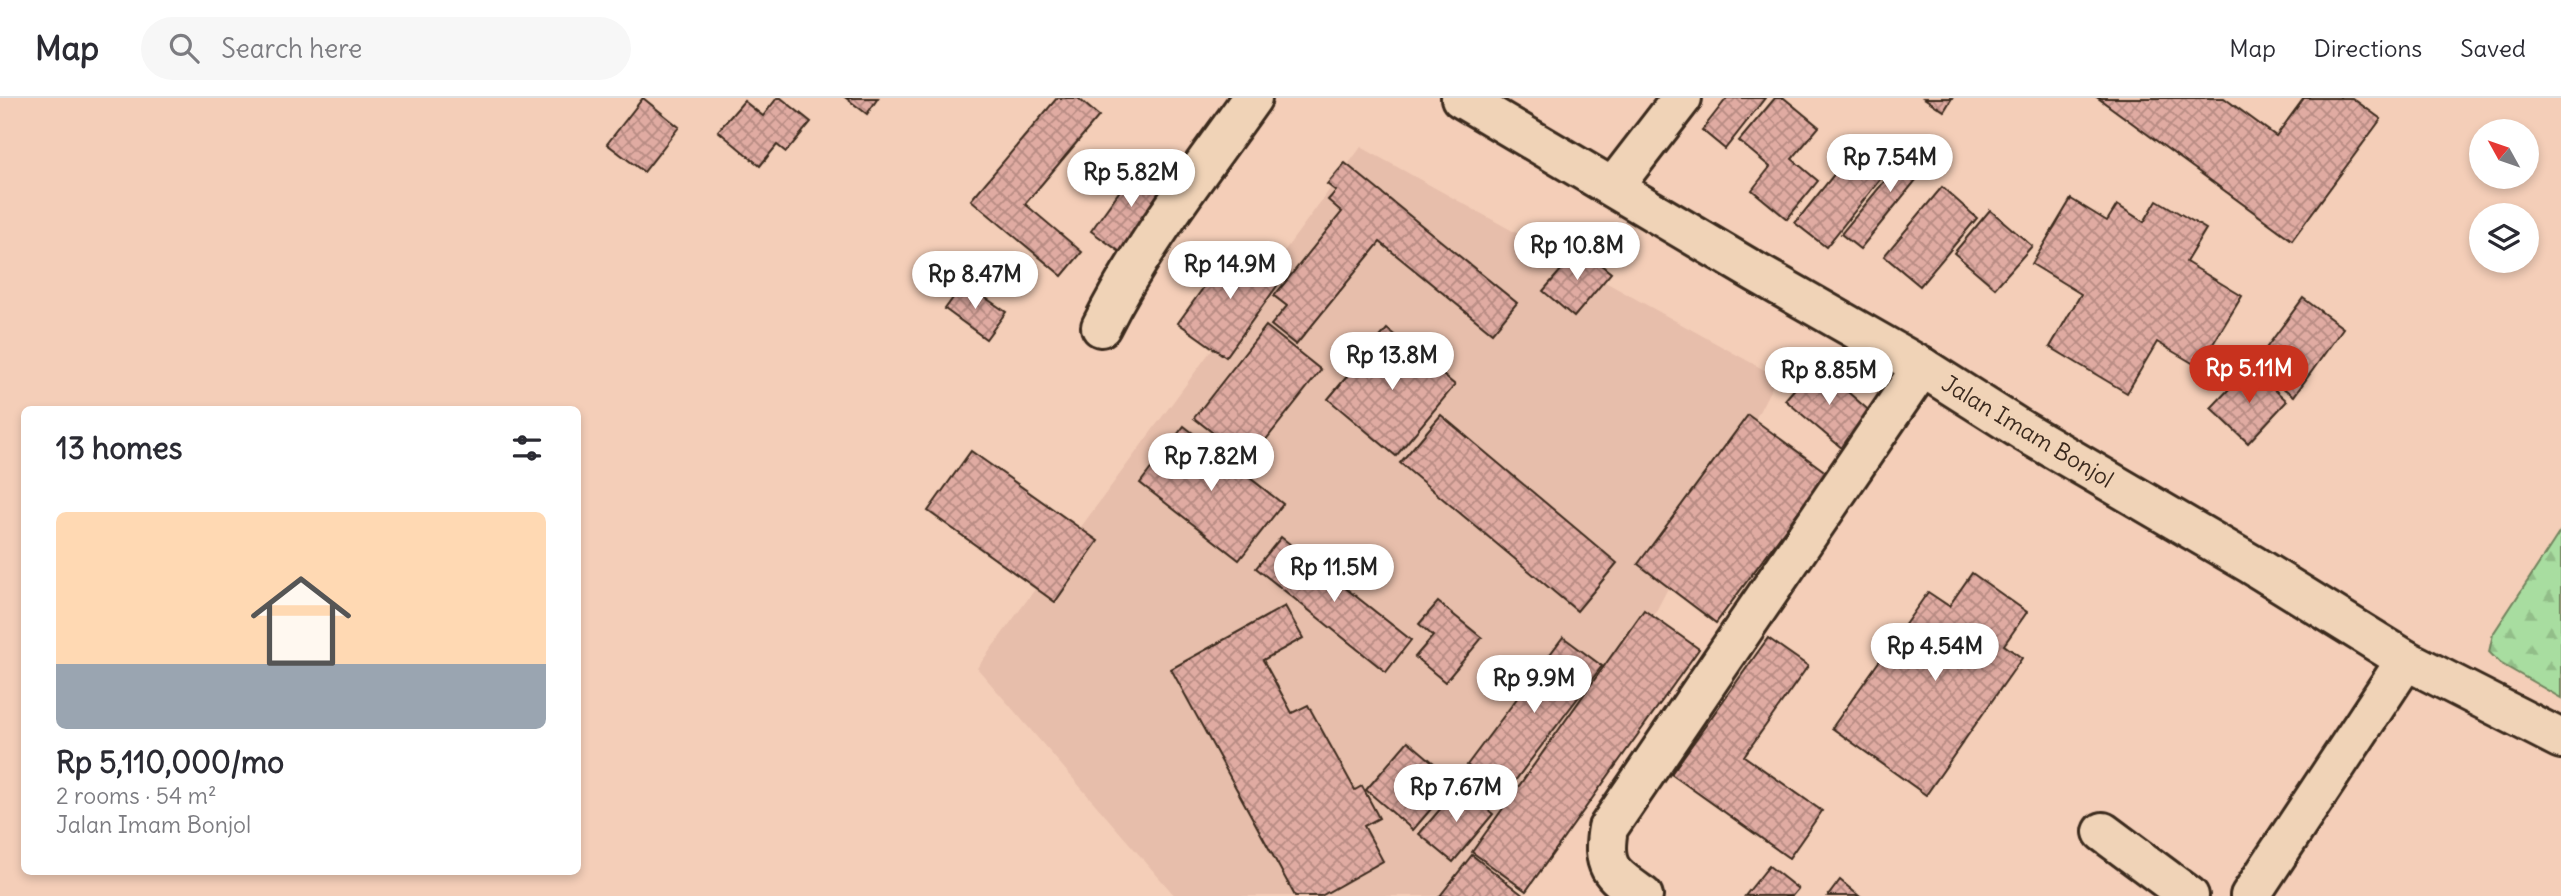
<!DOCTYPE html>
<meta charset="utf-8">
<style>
:root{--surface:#fff;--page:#f7f7f7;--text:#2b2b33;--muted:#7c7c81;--line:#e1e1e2;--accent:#c8321e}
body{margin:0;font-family:Delius,sans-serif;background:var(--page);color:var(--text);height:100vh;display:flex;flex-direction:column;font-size:26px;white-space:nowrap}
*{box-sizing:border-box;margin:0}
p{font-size:23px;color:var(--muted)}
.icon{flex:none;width:38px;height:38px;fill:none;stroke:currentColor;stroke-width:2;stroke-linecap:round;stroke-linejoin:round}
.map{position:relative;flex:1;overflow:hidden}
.details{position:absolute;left:21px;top:308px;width:560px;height:469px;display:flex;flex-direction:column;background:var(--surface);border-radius:10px;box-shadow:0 4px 10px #0003}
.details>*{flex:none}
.needle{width:46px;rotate:310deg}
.controls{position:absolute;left:2469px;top:21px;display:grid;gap:14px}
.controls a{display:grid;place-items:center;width:70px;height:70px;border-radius:50%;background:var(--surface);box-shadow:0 4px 10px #0003;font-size:35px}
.price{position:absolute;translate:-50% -60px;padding:0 16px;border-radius:24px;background:#fff;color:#222;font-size:23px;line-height:46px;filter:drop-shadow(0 2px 4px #0008)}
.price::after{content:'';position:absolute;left:50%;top:42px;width:21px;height:16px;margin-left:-10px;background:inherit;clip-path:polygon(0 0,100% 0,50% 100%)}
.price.selected{background:var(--accent);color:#fff}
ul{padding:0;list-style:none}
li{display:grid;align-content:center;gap:14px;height:371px;padding:0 35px}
li span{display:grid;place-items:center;height:217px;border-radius:10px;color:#555}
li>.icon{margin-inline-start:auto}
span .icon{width:126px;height:126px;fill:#fffc;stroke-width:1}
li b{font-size:30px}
h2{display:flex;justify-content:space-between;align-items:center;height:84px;padding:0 35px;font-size:30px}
header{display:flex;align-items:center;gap:42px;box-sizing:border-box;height:98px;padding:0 35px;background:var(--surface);border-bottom:2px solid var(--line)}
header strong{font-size:33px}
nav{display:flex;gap:38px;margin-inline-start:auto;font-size:24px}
.search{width:490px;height:63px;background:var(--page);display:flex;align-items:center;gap:18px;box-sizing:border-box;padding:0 24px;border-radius:38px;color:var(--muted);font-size:26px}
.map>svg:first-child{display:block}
.built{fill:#e7beab}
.forest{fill:url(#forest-firs);stroke:#72845f;stroke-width:2}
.building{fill:url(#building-cross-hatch);stroke:#3b2a1e;stroke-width:2}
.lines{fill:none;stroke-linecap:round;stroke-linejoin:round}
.minor-casing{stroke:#3b2a1e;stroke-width:44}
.minor{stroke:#f0d3b7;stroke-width:38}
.labels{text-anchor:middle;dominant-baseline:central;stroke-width:6;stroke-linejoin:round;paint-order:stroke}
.street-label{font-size:23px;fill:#3b2a1e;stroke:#f0d3b7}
</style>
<header>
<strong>Map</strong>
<div class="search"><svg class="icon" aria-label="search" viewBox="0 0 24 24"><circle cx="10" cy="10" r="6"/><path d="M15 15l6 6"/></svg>Search here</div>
<nav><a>Map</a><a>Directions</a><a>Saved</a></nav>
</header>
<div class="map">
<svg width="2561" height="798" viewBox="0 0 2561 798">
<defs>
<pattern id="forest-firs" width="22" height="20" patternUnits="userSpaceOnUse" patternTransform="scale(1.75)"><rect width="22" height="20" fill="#a8dda0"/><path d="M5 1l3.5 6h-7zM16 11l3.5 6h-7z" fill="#92be89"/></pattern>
<pattern id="building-cross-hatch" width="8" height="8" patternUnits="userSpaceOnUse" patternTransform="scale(1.75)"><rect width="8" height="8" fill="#e0aba2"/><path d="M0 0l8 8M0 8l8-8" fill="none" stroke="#b78b83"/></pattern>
</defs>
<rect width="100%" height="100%" fill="#f4ceb8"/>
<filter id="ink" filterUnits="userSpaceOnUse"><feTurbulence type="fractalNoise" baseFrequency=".0143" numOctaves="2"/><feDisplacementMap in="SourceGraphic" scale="14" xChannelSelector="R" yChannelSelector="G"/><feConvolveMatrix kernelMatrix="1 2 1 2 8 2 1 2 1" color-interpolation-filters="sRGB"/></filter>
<g filter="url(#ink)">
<path class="built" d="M1361 49 1777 279 1509 798H1175L977 570Z"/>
<path class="forest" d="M2561 432V600L2500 565 2489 554 2493 536Z"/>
<g class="building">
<path d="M643 0 679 29 644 74 607 46Z"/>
<path d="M777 0H781L811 24 786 54 777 47 760 68 718 33 744 3 763 18Z"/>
<path d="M846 0H878L867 16Z"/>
<path d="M1057 0H1078L1099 18 1025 106 1082 154 1062 178 971 102Z"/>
<path d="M1727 0H1765L1725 51 1702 32Z"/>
<path d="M1775 0H1784L1819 29 1792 61 1818 83 1787 121 1752 92 1770 69 1739 43Z"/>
<path d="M1924 0H1952L1944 13Z"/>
<path d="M2098 0H2224L2276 38 2304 0H2352L2381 21 2292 142Z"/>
<path d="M1864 39 1894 64 1826 149 1795 125Z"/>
<path d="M1920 40 1938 55 1860 151 1841 136Z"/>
<path d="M1345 65 1517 205 1492 235 1380 144 1296 247 1271 227 1287 208 1274 198 1342 114 1328 102 1336 93 1327 86Z"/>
<path d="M1139 66 1171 89 1123 156 1091 133Z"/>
<path d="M1942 89 1977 120 1920 188 1884 158Z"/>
<path d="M2071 101 2107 123 2117 107 2144 124 2157 102 2206 131 2186 164 2242 198 2199 269 2157 244 2127 295 2050 249 2081 196 2032 166Z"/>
<path d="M1990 112 2032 148 1995 190 1954 155Z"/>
<path d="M1234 147 1282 181 1226 259 1178 225Z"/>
<path d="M1580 150 1611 175 1574 219 1543 193Z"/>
<path d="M964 185 1006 214 986 241 945 211Z"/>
<path d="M2303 200 2343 230 2294 298 2253 268Z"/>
<path d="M1266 228 1321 272 1249 363 1194 320Z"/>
<path d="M1387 231 1455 287 1396 358 1328 301Z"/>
<path d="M1816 266 1873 316 1843 351 1785 302Z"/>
<path d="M2250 269 2287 303 2248 345 2211 310Z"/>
<path d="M1441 317 1617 465 1577 513 1400 365Z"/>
<path d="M1748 317 1827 375 1716 525 1638 466Z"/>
<path d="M1184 328 1283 406 1239 462 1140 385Z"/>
<path d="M971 353 1098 443 1055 504 928 413Z"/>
<path d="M1281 439 1411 542 1386 574 1256 470Z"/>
<path d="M1972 475 2027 514 2004 547 2022 560 1926 697 1832 630 1928 494 1949 508Z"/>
<path d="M1438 504 1482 540 1445 584 1415 559 1433 538 1419 526Z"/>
<path d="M1285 508 1303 540 1263 562 1292 615 1308 607 1355 692 1362 688 1379 720 1364 728 1383 763 1321 798H1295L1171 571Z"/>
<path d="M1644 512 1699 551 1526 793 1472 754Z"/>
<path d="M1563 539 1602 568 1505 696 1467 667Z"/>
<path d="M1768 540 1808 568 1744 658 1822 713 1789 760 1671 676Z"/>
<path d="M1408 643 1455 683 1413 732 1366 692Z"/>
<path d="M1460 688 1493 716 1453 764 1419 736Z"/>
<path d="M1472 757 1524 798H1440Z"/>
<path d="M1769 768 1798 791 1792 798H1745Z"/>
<path d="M1840 782 1859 798H1828Z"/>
</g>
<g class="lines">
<defs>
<g id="minor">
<path d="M1461 0 1757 175 1922 269 2023 333 2251 466 2406 562 2561 641"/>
<path d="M1614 88 1682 0"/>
<path d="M1101 229C1142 147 1199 75 1252 0"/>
<path d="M2103 734 2189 798"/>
<path d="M1643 798C1612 776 1601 771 1608 730L1922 269"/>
<path d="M2250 798 2406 562"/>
</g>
</defs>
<use href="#minor" class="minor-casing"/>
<use href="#minor" class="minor"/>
</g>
</g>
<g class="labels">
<g class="street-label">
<text transform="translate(2028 333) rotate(31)">Jalan Imam Bonjol</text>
</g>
</g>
</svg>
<div class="controls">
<a><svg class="needle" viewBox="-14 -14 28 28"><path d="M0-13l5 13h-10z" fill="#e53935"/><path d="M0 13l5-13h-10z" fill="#7c7c81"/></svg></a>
<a><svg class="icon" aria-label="layers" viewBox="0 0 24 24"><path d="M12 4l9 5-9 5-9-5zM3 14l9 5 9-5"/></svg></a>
</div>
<b class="price" style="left:1890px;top:96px">Rp 7.54M</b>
<b class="price" style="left:1131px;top:111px">Rp 5.82M</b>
<b class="price" style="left:1577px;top:184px">Rp 10.8M</b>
<b class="price" style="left:1230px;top:203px">Rp 14.9M</b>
<b class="price" style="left:975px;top:213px">Rp 8.47M</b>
<b class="price" style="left:1392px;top:294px">Rp 13.8M</b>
<b class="price selected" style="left:2249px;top:307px">Rp 5.11M</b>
<b class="price" style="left:1829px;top:309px">Rp 8.85M</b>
<b class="price" style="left:1211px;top:395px">Rp 7.82M</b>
<b class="price" style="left:1334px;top:506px">Rp 11.5M</b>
<b class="price" style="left:1935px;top:585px">Rp 4.54M</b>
<b class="price" style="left:1534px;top:617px">Rp 9.9M</b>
<b class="price" style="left:1456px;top:726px">Rp 7.67M</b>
<section class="details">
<h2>13 homes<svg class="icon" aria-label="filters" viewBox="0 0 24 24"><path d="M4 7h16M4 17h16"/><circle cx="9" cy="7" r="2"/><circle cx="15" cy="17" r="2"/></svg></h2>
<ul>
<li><span style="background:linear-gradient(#ffd9b3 70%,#9aa5b1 0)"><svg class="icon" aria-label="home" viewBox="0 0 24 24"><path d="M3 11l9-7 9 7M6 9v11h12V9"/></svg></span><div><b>Rp 5,110,000/mo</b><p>2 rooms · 54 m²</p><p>Jalan Imam Bonjol</p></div></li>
</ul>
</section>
</div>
